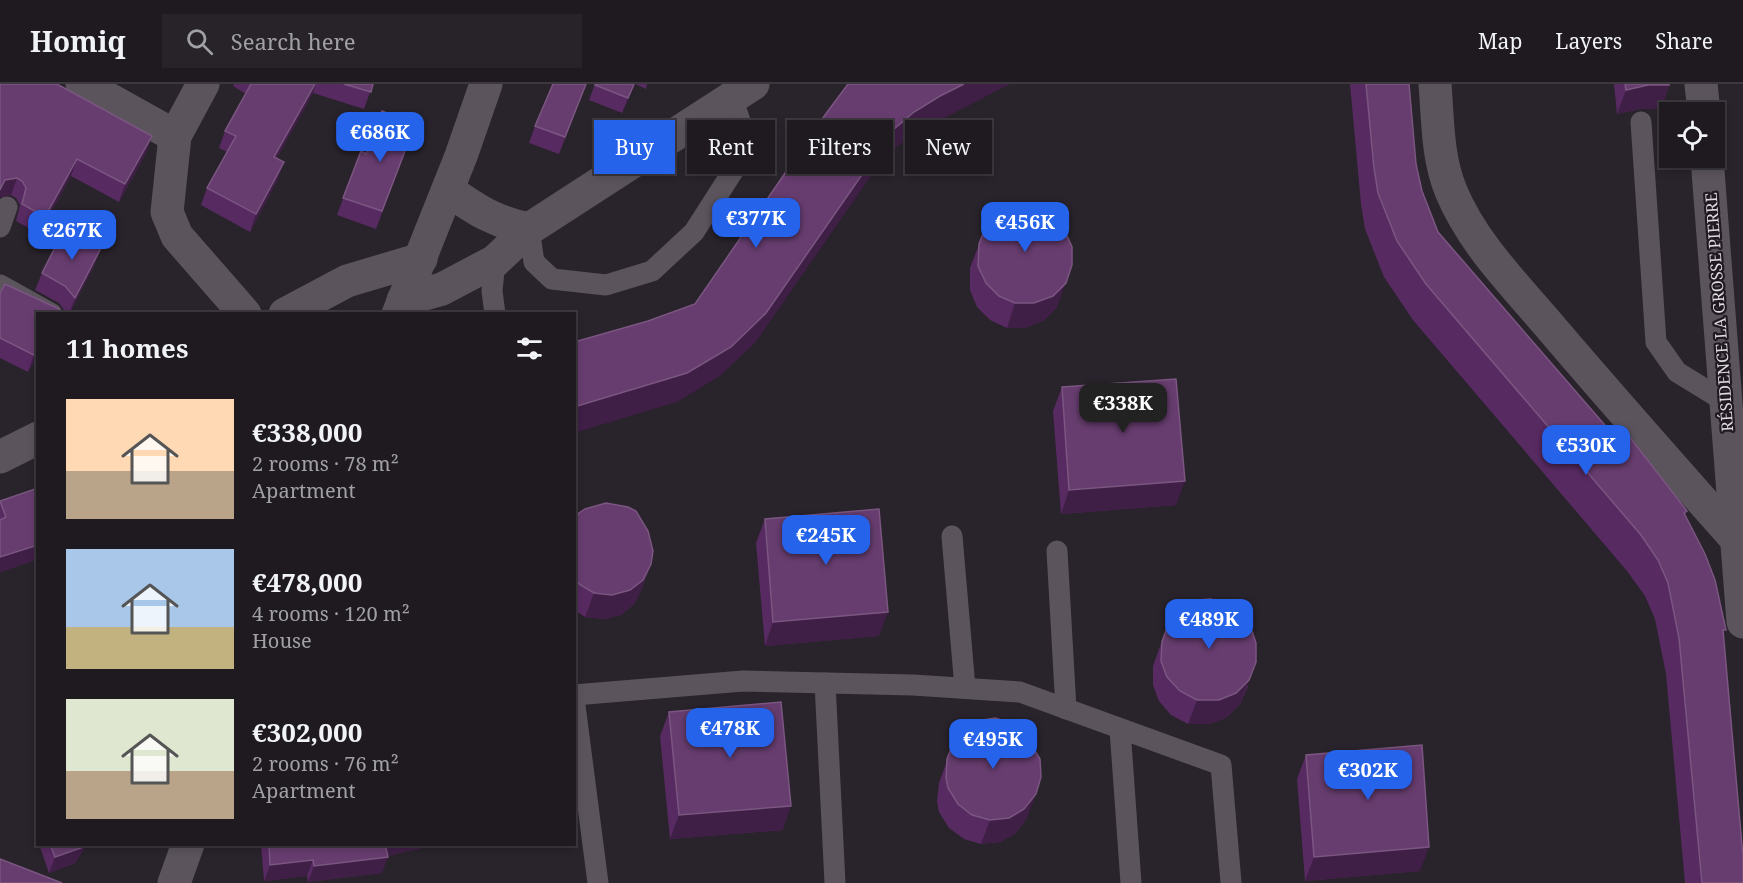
<!DOCTYPE html>
<meta charset="utf-8">
<style>
:root{--surface:#1f1a20;--page:#272329;--text:#f1f3f6;--muted:#a1a1a5;--line:#3c383e;--accent:#2563eb}
body{margin:0;font-family:"Noto Serif",serif;background:var(--page);color:var(--text);height:100vh;display:flex;flex-direction:column;font-size:22px;white-space:nowrap}
*{box-sizing:border-box;margin:0}
p{font-size:20px;color:var(--muted)}
.icon{flex:none;width:33px;height:33px;fill:none;stroke:currentColor;stroke-width:2;stroke-linecap:round;stroke-linejoin:round}
.map{position:relative;flex:1;overflow:hidden}
.side{position:absolute;left:36px;top:228px;width:540px;height:534px;display:flex;flex-direction:column;background:var(--surface);border-radius:0px;box-shadow:0 3px 9px #0003,0 0 0 2px var(--line)}
.side>*{flex:none}
.top-card{position:absolute;left:594px;top:36px;width:570px;height:54px;display:flex;gap:12px}
.fabs{position:absolute;left:1659px;top:18px;display:grid;gap:12px}
.fabs a{display:grid;place-items:center;width:66px;height:66px;border-radius:0px;background:var(--surface);box-shadow:0 3px 9px #0003,0 0 0 2px var(--line);font-size:30px}
.price{position:absolute;translate:-50% -51px;padding:0 14px;border-radius:12px;background:var(--accent);color:#fff;font-size:20px;line-height:39px;filter:drop-shadow(0 2px 3px #0008)}
.price::after{content:'';position:absolute;left:50%;top:36px;width:18px;height:14px;margin-left:-9px;background:inherit;clip-path:polygon(0 0,100% 0,50% 100%)}
.price.current{background:#222;color:#fff}
ul{padding:0;list-style:none}
li{display:flex;align-items:center;gap:18px;height:150px;padding:0 30px}
li span{display:grid;place-items:center;flex:none;width:168px;height:120px;border-radius:0px;color:#555}
li>.icon{margin-inline-start:auto}
span .icon{width:72px;height:72px;fill:#fffc;stroke-width:1}
li b{font-size:26px}
h2{display:flex;justify-content:space-between;align-items:center;height:72px;padding:0 30px;font-size:26px}
.pill{padding:0 21px;border-radius:0px;background:var(--surface);box-shadow:0 3px 9px #0003,0 0 0 2px var(--line);font-size:21px;line-height:54px}
.pill.current{background:var(--accent);color:#fff}
header{display:flex;align-items:center;gap:36px;box-sizing:border-box;height:84px;padding:0 30px;background:var(--surface);border-bottom:2px solid var(--line)}
header strong{font-size:28px}
nav{display:flex;gap:33px;margin-inline-start:auto;font-size:21px}
.search{width:420px;height:54px;background:var(--page);display:flex;align-items:center;gap:15px;box-sizing:border-box;padding:0 21px;border-radius:0px;color:var(--muted);font-size:22px}
.map>svg:first-child{display:block}
.lines{fill:none;stroke-linecap:round;stroke-linejoin:round}
.lane{stroke:#5b545d;stroke-width:21}
.street{stroke:#5b545d;stroke-width:33}
.secondary{stroke:#5b545d;stroke-width:33}
.wall{fill:#582a62}
.shaded-wall{fill:#3f1f46}
.building{fill:#673d6f;stroke:#7a5681;stroke-width:1.5}
.labels{text-anchor:middle;dominant-baseline:central;stroke-width:4.5;stroke-linejoin:round;paint-order:stroke}
.street-label{font-size:16px;fill:#dfdbe0;stroke:#201921}
</style>
<header>
<strong>Homiq</strong>
<div class="search"><svg class="icon" aria-label="search" viewBox="0 0 24 24"><circle cx="10" cy="10" r="6"/><path d="M15 15l6 6"/></svg>Search here</div>
<nav><a>Map</a><a>Layers</a><a>Share</a></nav>
</header>
<div class="map">
<svg width="1743" height="799" viewBox="0 0 1743 799">
<rect width="100%" height="100%" fill="#29232b"/>
<g class="lines">
<g class="lane">
<path d="M1641 38 1656 258 1677 288 1726 318"/>
<path d="M0 143 7 123"/>
<path d="M529 145 534 178 552 195 606 201 652 187 694 148 742 73 744 49 732 13"/>
<path d="M495 177 492 207 495 230"/>
<path d="M0 201 52 230"/>
<path d="M952 452 965 604"/>
<path d="M1057 467 1066 625"/>
<path d="M825 599 835 799"/>
<path d="M574 611 743 597 913 601 1020 608 1221 681 1231 799"/>
<path d="M574 614 598 799"/>
<path d="M1120 645 1131 799"/>
</g>
<g class="street">
<path d="M82 0 175 52"/>
<path d="M203 0 175 52 167 128 177 152 245 230"/>
<path d="M1435 0C1438 36 1437 73 1451 107 1472 158 1512 198 1547 239 1609 312 1672 383 1736 455"/>
<path d="M1701 0 1704 28"/>
<path d="M1707 74 1743 538"/>
<path d="M448 106C476 126 495 138 529 145"/>
<path d="M403 216 442 205 495 177 529 145 753 0"/>
<path d="M285 230 347 197 421 175"/>
<path d="M0 373 38 354"/>
</g>
<g class="secondary">
<path d="M398 230 461 72 486 0"/>
<path d="M174 799 188 760"/>
</g>
</g>
<g class="wall">
<path d="M0 0 152 52 146 69 119 118 71 92 39 150 16 137 20 121 16 114 11 111 0 113Z"/>
<path d="M234 0H373L364 25 313 9 277 74 278 95 250 148 201 121 207 104 227 68 219 64 225 47 246 10 233 2Z"/>
<path d="M586 0 559 70 529 59 535 42Z"/>
<path d="M595 0H647L646 5 635 0 622 29 589 16Z"/>
<path d="M1350 0H1409L1416 80 1422 107 1438 148 1616 354 1687 427 1685 431 1723 552 1743 799H1685L1666 590 1655 535 1645 512 1627 487 1413 236 1384 193 1365 145 1361 120Z"/>
<path d="M1614 0H1669V1L1661 25H1640L1617 30Z"/>
<path d="M415 41 376 145 337 131 361 67 366 70Z"/>
<path d="M990 132 1057 223 1044 236 1025 244H1007L990 236 977 223 970 206V184Z"/>
<path d="M95 180 69 230H67L59 219 35 206 42 189Z"/>
<path d="M0 209 38 230V271L28 288 0 274Z"/>
<path d="M1062 303 1176 421 1061 430 1053 327Z"/>
<path d="M38 404V475L0 488V417Z"/>
<path d="M765 435 879 552 765 562 756 459Z"/>
<path d="M574 439 651 480 642 504 634 520 621 531 604 535 585 533 574 526Z"/>
<path d="M1172 529 1248 602 1240 620 1227 633 1210 640H1188L1171 631 1159 617 1153 601V582Z"/>
<path d="M669 628 783 746 670 755 660 652Z"/>
<path d="M957 649 1027 734 1016 749 1000 758 981 760 964 755 949 744 939 728 937 718 939 699Z"/>
<path d="M1306 671 1420 787 1305 797 1297 695Z"/>
<path d="M39 760H87L75 779 49 789Z"/>
<path d="M261 760H439L387 772 382 789 308 798 307 792 264 797Z"/>
</g>
<g class="shaded-wall">
<path d="M315 0H316L313 9 268 90 274 73Z"/>
<path d="M634 0H635L622 29 628 14Z"/>
<path d="M964 0H1010L929 42 904 57 882 76 755 259 720 292 677 318 574 349V323L687 289 893 46 914 28 940 12Z"/>
<path d="M1648 1H1669L1661 25H1640L1617 30 1626 6Z"/>
<path d="M152 52 146 69 119 118 125 100Z"/>
<path d="M77 75 71 92 39 150 45 133Z"/>
<path d="M284 78 278 95 250 148 256 130Z"/>
<path d="M17 94 11 111 0 113V106L5 96Z"/>
<path d="M102 162 95 180 69 230 75 214Z"/>
<path d="M1072 181 1057 223 1044 236 1025 244H1007L1015 219Z"/>
<path d="M38 265V271L28 288 34 271Z"/>
<path d="M1185 397 1176 421 1061 430 1069 406Z"/>
<path d="M38 461V475L0 488V473Z"/>
<path d="M651 480 642 504 634 520 621 531 604 535 585 533 594 509Z"/>
<path d="M888 528 879 552 765 562 773 538Z"/>
<path d="M1256 578 1240 620 1227 633 1210 640H1188L1197 616Z"/>
<path d="M1036 710 1027 734 1016 749 1000 758 981 760 990 736Z"/>
<path d="M791 722 783 746 670 755 679 731Z"/>
<path d="M83 760H87L75 779 49 789 55 773Z"/>
<path d="M384 760H439L379 774Z"/>
<path d="M1429 763 1420 787 1305 797 1314 773Z"/>
<path d="M388 773 382 789 308 798 314 782Z"/>
<path d="M313 776 307 792 264 797 270 781Z"/>
</g>
<g class="building">
<path d="M0 0H57L152 52 125 100 77 75 45 133 22 120 26 104 22 97 17 94 5 96 0 106Z"/>
<path d="M251 0H315L274 73 284 78 256 130 207 104 236 52 225 47Z"/>
<path d="M344 0H373L371 8Z"/>
<path d="M553 0H586L565 53 535 42Z"/>
<path d="M595 0H634L628 14 595 1Z"/>
<path d="M848 0H964L940 12 914 28 893 46 766 229 731 263 687 289 574 323V258L648 237 695 220 825 31Z"/>
<path d="M1366 0H1409L1416 80 1422 107 1438 148 1616 354 1625 347 1687 427 1684 429 1705 470 1715 496 1726 546H1723L1743 773V799H1702L1679 554 1668 499 1658 476 1641 451 1426 200 1397 157 1378 109 1374 84Z"/>
<path d="M1625 0H1669V1H1648L1626 6Z"/>
<path d="M382 27 415 41 382 127 343 114 361 67 366 70Z"/>
<path d="M1015 119H1037L1057 130 1072 163V181L1066 199 1053 212 1034 219H1015L999 212 986 199 978 182 979 160 990 132Z"/>
<path d="M65 144 102 162 75 214 65 202 42 189Z"/>
<path d="M5 200 59 225 57 230H38V265L34 271 0 254V209Z"/>
<path d="M1176 295 1185 397 1069 406 1062 303Z"/>
<path d="M38 404V461L0 473V436L6 433 0 417Z"/>
<path d="M606 419 628 423 636 427 648 447 653 467 651 480 643 496 630 506 612 511 594 509 579 500 574 493V439L579 429 585 425Z"/>
<path d="M879 425 888 528 773 538 765 435Z"/>
<path d="M1210 515 1235 521 1252 547 1256 559V578L1249 596 1236 609 1219 616H1197L1180 607 1167 593 1161 577 1162 558 1172 529 1199 516Z"/>
<path d="M781 618 791 722 679 731 669 628Z"/>
<path d="M995 634 1019 641 1040 675 1041 693 1036 710 1024 725 1009 734 990 736 972 731 958 720 948 704 946 694 947 675 957 649 977 637Z"/>
<path d="M1422 661 1429 763 1314 773 1306 671Z"/>
<path d="M50 760H83L81 764 55 773Z"/>
<path d="M269 760H385L388 773 314 782 313 776 270 781Z"/>
<path d="M0 775 62 799H0Z"/>
</g>
<g class="labels">
<g class="street-label">
<text transform="translate(1719 228) rotate(-94)">RÉSIDENCE LA GROSSE PIERRE</text>
</g>
</g>
</svg>
<div class="fabs">
<a><svg class="icon" aria-label="locate" viewBox="0 0 24 24"><circle cx="12" cy="12" r="6"/><path d="M12 2v4M12 18v4M2 12h4M18 12h4"/></svg></a>
</div>
<b class="price" style="left:380px;top:79px">€686K</b>
<b class="price" style="left:756px;top:165px">€377K</b>
<b class="price" style="left:1025px;top:169px">€456K</b>
<b class="price" style="left:72px;top:177px">€267K</b>
<b class="price current" style="left:1123px;top:350px">€338K</b>
<b class="price" style="left:1586px;top:392px">€530K</b>
<b class="price" style="left:826px;top:482px">€245K</b>
<b class="price" style="left:1209px;top:566px">€489K</b>
<b class="price" style="left:730px;top:675px">€478K</b>
<b class="price" style="left:993px;top:686px">€495K</b>
<b class="price" style="left:1368px;top:717px">€302K</b>
<div class="top-card">
<a class="pill current">Buy</a>
<a class="pill">Rent</a>
<a class="pill">Filters</a>
<a class="pill">New</a>
</div>
<section class="side">
<h2>11 homes<svg class="icon" aria-label="filters" viewBox="0 0 24 24"><path d="M4 7h16M4 17h16"/><circle cx="9" cy="7" r="2"/><circle cx="15" cy="17" r="2"/></svg></h2>
<ul>
<li><span style="background:linear-gradient(#ffd9b3 60%,#b9a48a 0)"><svg class="icon" aria-label="home" viewBox="0 0 24 24"><path d="M3 11l9-7 9 7M6 9v11h12V9"/></svg></span><div><b>€338,000</b><p>2 rooms · 78 m²</p><p>Apartment</p></div></li>
<li><span style="background:linear-gradient(#a9c7e8 65%,#c2b280 0)"><svg class="icon" aria-label="home" viewBox="0 0 24 24"><path d="M3 11l9-7 9 7M6 9v11h12V9"/></svg></span><div><b>€478,000</b><p>4 rooms · 120 m²</p><p>House</p></div></li>
<li><span style="background:linear-gradient(#dfe7d0 60%,#b9a48a 0)"><svg class="icon" aria-label="home" viewBox="0 0 24 24"><path d="M3 11l9-7 9 7M6 9v11h12V9"/></svg></span><div><b>€302,000</b><p>2 rooms · 76 m²</p><p>Apartment</p></div></li>
</ul>
</section>
</div>
